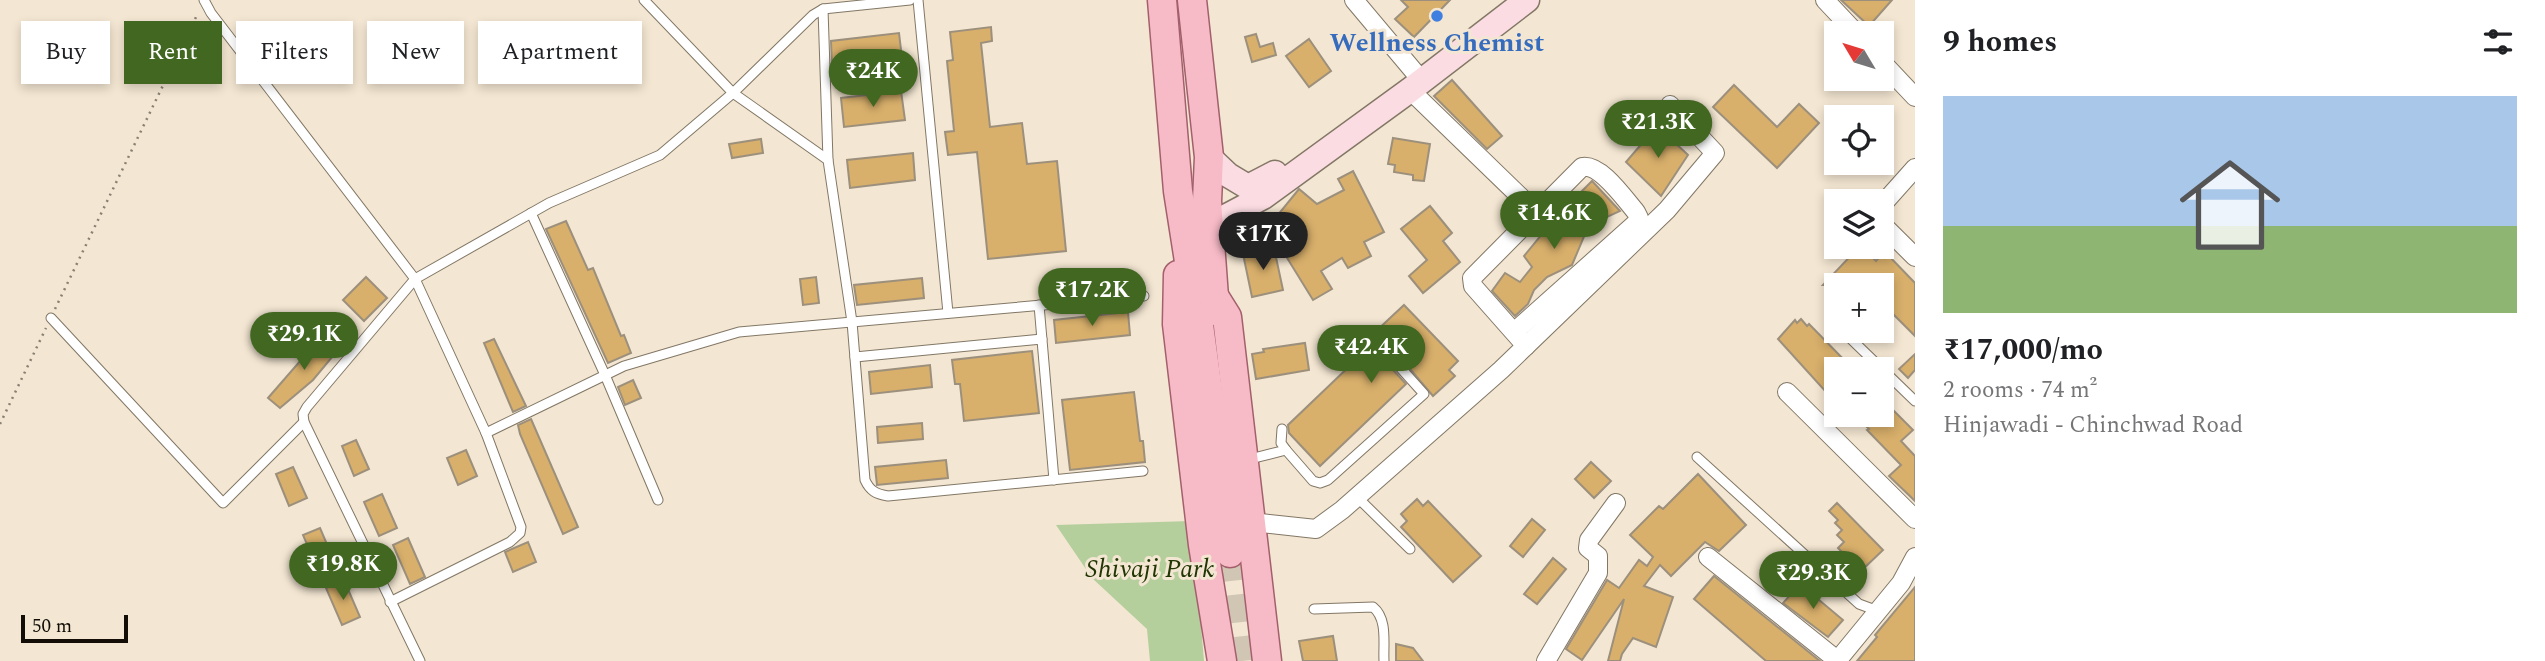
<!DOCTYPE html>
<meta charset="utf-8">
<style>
:root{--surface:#fff;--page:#f2f2f2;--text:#202124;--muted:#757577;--line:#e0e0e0;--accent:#416720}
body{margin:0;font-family:Spectral,serif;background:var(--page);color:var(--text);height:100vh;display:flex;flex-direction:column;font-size:26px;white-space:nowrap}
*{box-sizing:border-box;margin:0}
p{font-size:23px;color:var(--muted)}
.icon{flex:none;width:38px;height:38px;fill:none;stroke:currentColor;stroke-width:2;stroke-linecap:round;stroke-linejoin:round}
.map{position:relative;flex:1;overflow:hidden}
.side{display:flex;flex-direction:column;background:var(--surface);width:630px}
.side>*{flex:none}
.hud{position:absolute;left:21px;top:21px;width:665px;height:63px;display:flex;gap:14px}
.needle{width:46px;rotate:308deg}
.tools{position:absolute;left:1824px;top:21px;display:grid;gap:14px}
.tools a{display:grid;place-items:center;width:70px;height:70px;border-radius:0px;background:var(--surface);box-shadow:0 4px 10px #0003;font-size:35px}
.scale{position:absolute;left:21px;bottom:18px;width:107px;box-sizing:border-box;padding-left:7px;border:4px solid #120e07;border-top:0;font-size:19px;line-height:24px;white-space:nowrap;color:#120e07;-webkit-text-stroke:5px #f3e6d2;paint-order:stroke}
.price{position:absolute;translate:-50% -60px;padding:0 16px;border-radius:24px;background:var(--accent);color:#fff;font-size:23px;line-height:46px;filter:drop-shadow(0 2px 4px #0008)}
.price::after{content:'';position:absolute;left:50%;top:42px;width:21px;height:16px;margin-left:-10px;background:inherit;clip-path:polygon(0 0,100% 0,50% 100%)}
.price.on{background:#222;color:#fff}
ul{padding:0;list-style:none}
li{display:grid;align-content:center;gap:14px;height:371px;padding:0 28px}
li+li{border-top:2px solid var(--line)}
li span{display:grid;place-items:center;height:217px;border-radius:0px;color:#555}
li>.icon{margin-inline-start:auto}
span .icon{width:126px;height:126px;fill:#fffc;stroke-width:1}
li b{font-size:30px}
h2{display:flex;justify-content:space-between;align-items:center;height:84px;padding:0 28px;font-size:30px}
.chip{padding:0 24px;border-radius:0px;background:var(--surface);box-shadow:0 4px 10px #0003;font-size:24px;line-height:63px}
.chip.on{background:var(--accent);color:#fff}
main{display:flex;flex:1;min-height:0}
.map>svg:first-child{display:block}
.green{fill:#b4ce9c}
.building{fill:#d8af6b;stroke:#9c907d;stroke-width:2}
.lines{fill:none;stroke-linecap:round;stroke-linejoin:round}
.primary-tunnel{stroke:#d1c6b4;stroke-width:28;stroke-dasharray:28 14;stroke-linecap:butt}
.lane-casing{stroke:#827765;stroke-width:11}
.street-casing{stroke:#827765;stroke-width:20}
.secondary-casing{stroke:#827765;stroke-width:27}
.primary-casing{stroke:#a3606c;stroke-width:31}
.path{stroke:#898072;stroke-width:2.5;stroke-dasharray:2 5;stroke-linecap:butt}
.lane{stroke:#fff;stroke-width:9}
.street{stroke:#fff;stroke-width:18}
.secondary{stroke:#fbdce3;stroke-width:24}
.primary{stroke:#f7bac7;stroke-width:28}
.shop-dot{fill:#3f7fe0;stroke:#f3e6d2;stroke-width:2.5}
.labels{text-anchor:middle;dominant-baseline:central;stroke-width:6;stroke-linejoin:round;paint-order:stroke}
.shop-label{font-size:26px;font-weight:bold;fill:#366cbe;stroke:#f3e6d2}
.park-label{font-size:26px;font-style:italic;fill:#223605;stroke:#f3e6d2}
</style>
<main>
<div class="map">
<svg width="1915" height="661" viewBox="0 0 1915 661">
<rect width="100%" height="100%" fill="#f3e6d2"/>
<path class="green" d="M1192 521 1204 661H1150L1147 629 1092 578 1056 525Z"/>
<g class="building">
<path d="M1401 0H1450L1414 37 1395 19 1408 7Z"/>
<path d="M1841 0H1892L1869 26Z"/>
<path d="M991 27 992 41 981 43 990 127 1022 123 1027 164 1057 161 1066 251 988 259 977 152 948 155 945 132 954 131 947 61 953 60 950 32Z"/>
<path d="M899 33 902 58 832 66 831 41Z"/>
<path d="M1256 34 1260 47 1273 43 1276 55 1252 62 1245 37Z"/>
<path d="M1309 39 1331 71 1309 87 1286 56Z"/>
<path d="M1452 80 1502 136 1487 149 1434 96Z"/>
<path d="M1734 85 1777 127 1799 104 1819 123 1777 168 1713 107Z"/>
<path d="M901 91 905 120 844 127 841 98Z"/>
<path d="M1657 126 1688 155 1661 196 1626 162Z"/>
<path d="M1393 138 1430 144 1424 181 1413 180V175L1394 172 1395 165 1388 164Z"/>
<path d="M761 139 763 153 732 158 729 144Z"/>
<path d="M913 153 915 180 850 188 847 160Z"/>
<path d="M1353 171 1384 232 1364 242 1371 256 1348 268 1342 258 1321 271 1332 289 1313 300 1268 227 1299 189 1317 204 1344 190 1338 179Z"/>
<path d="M1592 181 1620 211 1598 221 1585 234 1572 265 1547 277 1534 290 1528 304 1515 316 1492 291 1505 273 1520 282 1532 267 1524 256 1556 217 1571 226 1589 208 1581 192Z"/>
<path d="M1430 206 1452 233 1443 241 1460 262 1423 293 1409 276 1427 260 1401 229Z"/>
<path d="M566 221 588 270 593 268 621 336 624 335 631 353 608 363 546 229Z"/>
<path d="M1859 247H1862L1876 261 1882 254 1885 258 1888 255 1915 283V336L1881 302V285H1823Z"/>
<path d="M1274 248 1283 290 1252 297 1243 254Z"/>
<path d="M366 277 387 298 364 321 343 300Z"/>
<path d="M816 277 819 303 803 305 800 279Z"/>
<path d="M922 278 924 298 857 305 854 285Z"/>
<path d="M1404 305 1458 361 1449 370 1455 376 1433 396 1394 350 1385 349 1382 354 1383 359 1406 384 1320 466 1289 433 1288 425 1379 338 1374 333Z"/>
<path d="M1128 312 1130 335 1056 343 1054 320Z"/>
<path d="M1801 319 1807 326 1809 324 1853 369H1836V403L1778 339 1795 320 1797 323Z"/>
<path d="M321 337 338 350 313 380 280 408 268 398Z"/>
<path d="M494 339 526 406 513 412 484 343Z"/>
<path d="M1305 343 1309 370 1256 379 1252 354 1264 352 1263 349Z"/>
<path d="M1032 351 1039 413 964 421 960 384H955L952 360Z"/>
<path d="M1915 354V370L1908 378 1899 369Z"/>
<path d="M930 365 932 387 871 394 869 372Z"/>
<path d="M633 380 641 398 625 405 618 387Z"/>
<path d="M1134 392 1140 441H1143L1145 462 1070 470 1062 400Z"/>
<path d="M1881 398 1913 430 1901 441 1915 456V501L1889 476 1901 465 1867 430 1869 429 1862 422 1870 415H1881Z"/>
<path d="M531 419 578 527 563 534 520 434 518 425Z"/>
<path d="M922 423 923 439 878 443 877 427Z"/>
<path d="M356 440 369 469 354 476 342 446Z"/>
<path d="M466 450 477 476 458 485 447 458Z"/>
<path d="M946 460 948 478 877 485 875 467Z"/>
<path d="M1591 462 1611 481 1594 498 1575 479Z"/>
<path d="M293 467 307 498 289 506 276 474Z"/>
<path d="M1698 474 1746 525 1719 551 1705 542 1671 576 1660 565 1644 586 1673 597 1656 647 1633 638 1622 654 1620 661H1608L1624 599 1582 660 1566 649 1607 580 1619 588 1639 560 1647 566 1653 557 1630 535 1659 506 1663 509Z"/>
<path d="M382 494 397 528 379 536 364 502Z"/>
<path d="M1417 499 1423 506 1428 501 1481 556 1453 582 1401 527 1407 521 1401 514Z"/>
<path d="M1837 503 1883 550 1861 571 1838 548 1844 542 1837 535 1842 530 1835 523 1838 520 1829 511Z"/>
<path d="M1532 519 1545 530 1523 557 1510 546Z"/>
<path d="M320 528 332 556 315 563 303 535Z"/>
<path d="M408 538 425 577 410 584 393 545Z"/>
<path d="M528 542 536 562 513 572 505 552Z"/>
<path d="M1553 558 1566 569 1537 604 1524 594Z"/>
<path d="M1714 576 1820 661H1766L1694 599Z"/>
<path d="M344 580 360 617 342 625 326 588Z"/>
<path d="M1800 584 1843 620 1828 637 1783 603Z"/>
<path d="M1915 587V661H1857L1877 637 1875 635Z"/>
<path d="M1333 636 1337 661H1303L1299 641Z"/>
<path d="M1396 644 1413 648 1423 661H1396Z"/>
</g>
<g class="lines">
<path class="primary-tunnel" d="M1230 553 1242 661"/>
<defs>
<g id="lane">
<path d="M204 0 211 13 415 279 307 407 303 414 304 422 420 661"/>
<path d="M644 0 733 93 828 160 852 322 865 480C870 491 876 494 888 496L1143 471"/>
<path d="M910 0 823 9 813 15 733 93 660 155 549 203 415 279 486 433 624 366 739 332 1144 296"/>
<path d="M918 0 948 313"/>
<path d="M823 9 828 160"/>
<path d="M531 213 605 375 658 500"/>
<path d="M1039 305 1054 480"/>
<path d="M51 318 223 503 304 422"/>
<path d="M1851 339 1915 401"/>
<path d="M855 357 1042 339"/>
<path d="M1282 429 1281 443 1286 450"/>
<path d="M1697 457 1859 604 1878 611"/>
<path d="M1246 460 1286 450 1313 481 1320 483 1328 480 1424 394 1389 355"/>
<path d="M1357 497 1410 549"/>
<path d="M390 602 510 542 520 533 521 527 486 433"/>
<path d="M1314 609 1373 607C1388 619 1383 644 1384 661"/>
</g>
<g id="street">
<path d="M1354 0 1422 81"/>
<path d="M1825 0 1856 33"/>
<path d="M1881 61 1915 97"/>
<path d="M1410 90 1536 212"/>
<path d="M1881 209 1882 205 1915 168"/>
<path d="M1881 219 1886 228 1915 257"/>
<path d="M1514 332 1635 224 1639 218 1636 212C1624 198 1600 163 1582 167L1472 278 1473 286 1526 346"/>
<path d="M1787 392 1915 519"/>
<path d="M1252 522 1316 529 1342 510 1501 370 1667 210 1715 153 1670 105"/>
<path d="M1708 557 1837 660"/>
<path d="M1546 661 1598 573V556L1588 548 1589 540 1616 503"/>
<path d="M1837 661 1901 583 1915 557"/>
</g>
<g id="secondary">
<path d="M1209 157 1228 175 1248 187 1275 173"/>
<path d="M1210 225 1263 197 1410 90 1527 0"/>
</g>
<g id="primary">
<path d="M1162 0 1178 191 1199 325 1230 553"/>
<path d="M1192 0 1209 157 1207 201 1215 311"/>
<path d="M1178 275 1177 324 1203 545 1222 661"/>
<path d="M1212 293 1227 317 1267 661"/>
</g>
</defs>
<use href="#lane" class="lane-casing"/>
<use href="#street" class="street-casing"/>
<use href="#secondary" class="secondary-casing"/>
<use href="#primary" class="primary-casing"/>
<g class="path">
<path d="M55 309 198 13"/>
<path d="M0 424 46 328"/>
</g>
<use href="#lane" class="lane"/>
<use href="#street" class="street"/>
<use href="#secondary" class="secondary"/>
<use href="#primary" class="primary"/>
</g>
<circle class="shop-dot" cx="1437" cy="16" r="7"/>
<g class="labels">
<g class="shop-label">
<text x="1437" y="43">Wellness Chemist</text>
</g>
<g class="park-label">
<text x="1150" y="569">Shivaji Park</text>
</g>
</g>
</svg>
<div class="tools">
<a><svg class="needle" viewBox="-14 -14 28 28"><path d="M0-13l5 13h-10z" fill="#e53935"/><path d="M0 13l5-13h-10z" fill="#757577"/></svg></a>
<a><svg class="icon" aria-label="locate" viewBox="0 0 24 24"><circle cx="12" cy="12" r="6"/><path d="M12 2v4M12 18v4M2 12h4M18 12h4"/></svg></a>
<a><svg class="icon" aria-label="layers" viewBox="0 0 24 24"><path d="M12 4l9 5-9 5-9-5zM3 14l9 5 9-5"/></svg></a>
<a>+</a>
<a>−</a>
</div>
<div class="scale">50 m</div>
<b class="price" style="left:873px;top:109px">₹24K</b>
<b class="price" style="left:1658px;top:160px">₹21.3K</b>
<b class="price" style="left:1554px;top:251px">₹14.6K</b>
<b class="price on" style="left:1263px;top:272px">₹17K</b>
<b class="price" style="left:1092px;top:328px">₹17.2K</b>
<b class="price" style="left:304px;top:372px">₹29.1K</b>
<b class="price" style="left:1371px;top:385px">₹42.4K</b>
<b class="price" style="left:343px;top:602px">₹19.8K</b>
<b class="price" style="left:1813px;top:611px">₹29.3K</b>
<div class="hud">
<a class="chip">Buy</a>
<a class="chip on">Rent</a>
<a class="chip">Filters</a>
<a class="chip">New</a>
<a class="chip">Apartment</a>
</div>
</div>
<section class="side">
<h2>9 homes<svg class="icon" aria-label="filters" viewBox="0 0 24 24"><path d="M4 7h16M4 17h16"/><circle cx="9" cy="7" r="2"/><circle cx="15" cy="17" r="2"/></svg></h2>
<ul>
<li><span style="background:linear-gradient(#a9c7e8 60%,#8fb573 0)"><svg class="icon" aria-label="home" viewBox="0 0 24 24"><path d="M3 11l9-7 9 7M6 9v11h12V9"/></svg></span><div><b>₹17,000/mo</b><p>2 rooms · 74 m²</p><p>Hinjawadi - Chinchwad Road</p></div></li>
</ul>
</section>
</main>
